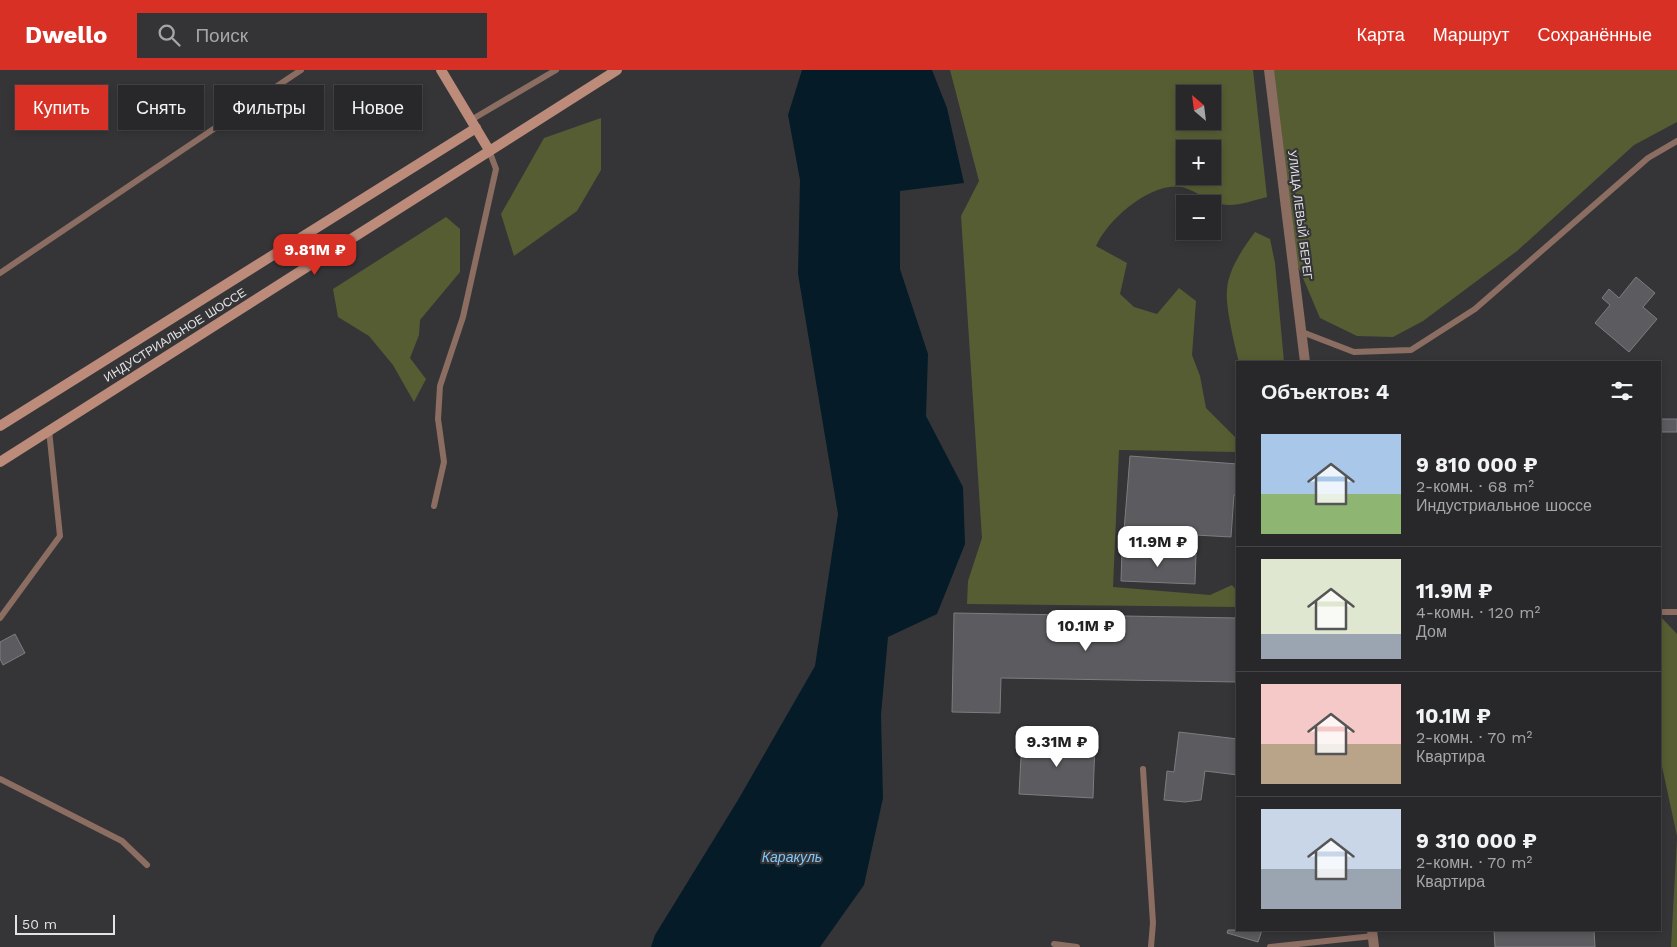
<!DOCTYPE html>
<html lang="ru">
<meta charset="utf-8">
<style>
:root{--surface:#28282a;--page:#343436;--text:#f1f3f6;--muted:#a5a6a8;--line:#444447;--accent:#d93025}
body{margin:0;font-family:"Work Sans",sans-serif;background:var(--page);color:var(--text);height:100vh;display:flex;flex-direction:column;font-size:19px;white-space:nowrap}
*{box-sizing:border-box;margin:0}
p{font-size:16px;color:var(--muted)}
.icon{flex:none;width:28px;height:28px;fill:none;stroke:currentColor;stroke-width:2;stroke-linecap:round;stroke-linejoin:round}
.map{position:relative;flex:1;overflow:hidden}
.sheet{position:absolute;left:1236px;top:291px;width:425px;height:570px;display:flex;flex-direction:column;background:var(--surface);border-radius:0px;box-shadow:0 2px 8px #0003,0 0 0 1px var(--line)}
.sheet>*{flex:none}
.banner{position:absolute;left:15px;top:15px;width:475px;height:45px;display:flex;gap:10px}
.needle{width:32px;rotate:332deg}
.fabs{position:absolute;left:1176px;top:15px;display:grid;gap:10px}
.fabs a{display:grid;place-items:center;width:45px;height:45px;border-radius:0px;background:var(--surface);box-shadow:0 2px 8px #0003,0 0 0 1px var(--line);font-size:25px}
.scale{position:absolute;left:15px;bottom:12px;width:100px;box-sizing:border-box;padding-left:5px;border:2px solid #e3e3e5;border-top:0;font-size:14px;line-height:18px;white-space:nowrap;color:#e3e3e5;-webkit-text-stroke:4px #353538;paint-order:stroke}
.price{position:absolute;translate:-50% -42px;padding:0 11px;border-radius:10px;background:#fff;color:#222;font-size:16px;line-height:32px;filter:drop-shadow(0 1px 2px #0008)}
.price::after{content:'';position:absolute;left:50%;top:30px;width:15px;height:11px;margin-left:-8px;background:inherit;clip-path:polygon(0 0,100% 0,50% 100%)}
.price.selected{background:var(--accent);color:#fff}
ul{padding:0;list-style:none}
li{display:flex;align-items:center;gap:15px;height:125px;padding:0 25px}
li+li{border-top:1px solid var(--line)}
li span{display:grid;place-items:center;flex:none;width:140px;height:100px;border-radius:0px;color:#555}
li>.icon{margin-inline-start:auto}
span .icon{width:60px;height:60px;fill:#fffc;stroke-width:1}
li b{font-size:21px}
h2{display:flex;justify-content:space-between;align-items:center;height:60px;padding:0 25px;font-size:21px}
.chip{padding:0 18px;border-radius:0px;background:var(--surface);box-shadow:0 2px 8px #0003,0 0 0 1px var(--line);font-size:18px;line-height:45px}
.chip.selected{background:var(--accent);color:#fff}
header{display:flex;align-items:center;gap:30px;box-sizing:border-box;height:70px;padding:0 25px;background:var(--accent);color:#fff}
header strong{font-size:24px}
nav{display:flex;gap:28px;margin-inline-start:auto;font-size:18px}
.search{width:350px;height:45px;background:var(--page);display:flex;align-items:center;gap:12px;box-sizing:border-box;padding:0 18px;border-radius:0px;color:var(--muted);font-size:19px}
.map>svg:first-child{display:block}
.green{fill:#575d32;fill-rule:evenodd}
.water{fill:#051b28}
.building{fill:#5c5c60;stroke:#7d7d81}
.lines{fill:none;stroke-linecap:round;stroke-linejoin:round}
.lane{stroke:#8c6d62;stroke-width:6}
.street{stroke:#8c6d62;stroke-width:10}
.secondary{stroke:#bc8b7a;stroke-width:10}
.labels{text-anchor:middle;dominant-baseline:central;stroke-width:4.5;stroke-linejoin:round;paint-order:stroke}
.street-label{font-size:12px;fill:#e3e3e5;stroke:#353538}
.water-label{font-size:14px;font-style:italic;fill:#7ec7f9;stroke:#353538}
</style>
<header>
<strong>Dwello</strong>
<div class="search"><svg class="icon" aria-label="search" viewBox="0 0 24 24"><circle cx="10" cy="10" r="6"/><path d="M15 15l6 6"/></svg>Поиск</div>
<nav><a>Карта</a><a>Маршрут</a><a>Сохранённые</a></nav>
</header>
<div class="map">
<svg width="1677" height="877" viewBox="0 0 1677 877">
<rect width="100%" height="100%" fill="#353538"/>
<g class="green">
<path d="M950 0H1253L1267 127C1255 130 1241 135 1229 135 1214 135 1197 121 1182 117 1151 111 1107 150 1096 176L1127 193 1120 224 1134 237 1157 244 1179 218 1196 231 1192 285 1200 306 1206 338 1237 369V382L1119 380 1113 517 1210 525 1232 515 1237 521V537L967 534 968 511 982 468 961 146 979 111ZM1185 24H1212V51H1185ZM1185 79H1212V106H1185Z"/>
<path d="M1273 0H1677V52L1634 75 1517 181 1423 251 1393 267 1357 266 1320 248 1292 182Z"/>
<path d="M601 48V100L577 141 514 186 501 144 544 68Z"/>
<path d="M446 147 460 159V202L420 250 419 265 410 288 426 309 414 332 393 295 369 266 338 247 333 219Z"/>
<path d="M1255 162 1270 169 1275 193 1284 292H1239C1235 277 1225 235 1227 220 1228 200 1243 178 1255 162Z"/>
<path d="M1660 546 1677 564V766L1660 687Z"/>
<path d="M1677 769V877H1671Z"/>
</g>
<path class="water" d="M802 0H932L947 38 964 113 900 121V199L928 284 926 346 963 417 965 474 937 544 888 567 881 645 883 728 864 815 820 877H651L655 865 738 730 815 596 838 444 798 204 800 110 788 45Z"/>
<g class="building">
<path d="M1636 207 1655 223 1643 237 1657 249 1629 282 1595 253 1610 235 1602 228 1609 219 1619 228Z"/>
<rect x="1660" y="349" width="17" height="13"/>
<path d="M1130 386 1238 394V425H1234L1231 467 1124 461Z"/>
<path d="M1122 481 1196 484 1195 514 1121 511Z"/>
<path d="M954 543 1238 548V612L1001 608 1000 643 952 642Z"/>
<path d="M15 564 25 583 3 595 0 589V572Z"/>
<path d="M1179 662 1238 669V705L1205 701 1201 730 1185 732 1164 730 1167 701 1174 702Z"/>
<path d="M1022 669 1095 672 1093 728 1019 724Z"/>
<path d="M1228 860H1262L1258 872 1227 863Z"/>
<path d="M1494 860H1594L1595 877H1495Z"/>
</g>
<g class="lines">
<g class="lane">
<path d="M471 50 556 0"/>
<path d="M0 203 301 0"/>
<path d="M1302 262 1354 282 1411 280 1475 239 1648 88 1677 71"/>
<path d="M434 436 444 392 438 349 440 316 463 247 496 99 489 80"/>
<path d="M1660 542H1677"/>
<path d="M0 548 60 466 49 360"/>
<path d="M1143 699 1153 853 1151 877"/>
<path d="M0 709 122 771 147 795"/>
<path d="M1054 874 1077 877"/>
<path d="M1270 877 1373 866"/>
</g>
<g class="street">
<path d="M1269 0 1305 292"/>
<path d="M1372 860 1374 877"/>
</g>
<g class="secondary">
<path d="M441 0 489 80"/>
<path d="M0 356 476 58"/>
<path d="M0 392 617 0"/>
</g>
</g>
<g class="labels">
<g class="street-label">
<text transform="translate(1300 145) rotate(83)">УЛИЦА ЛЕВЫЙ БЕРЕГ</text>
<text transform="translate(175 265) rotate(-32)">ИНДУСТРИАЛЬНОЕ ШОССЕ</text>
</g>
<g class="water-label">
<text x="792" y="787">Каракуль</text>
</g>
</g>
</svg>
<div class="fabs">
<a><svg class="needle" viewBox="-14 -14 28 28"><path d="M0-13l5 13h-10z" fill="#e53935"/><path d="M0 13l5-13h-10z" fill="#a5a6a8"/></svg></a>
<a>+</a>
<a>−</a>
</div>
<div class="scale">50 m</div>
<b class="price selected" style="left:315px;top:206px">9.81M ₽</b>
<b class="price" style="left:1158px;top:498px">11.9M ₽</b>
<b class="price" style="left:1086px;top:582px">10.1M ₽</b>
<b class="price" style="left:1057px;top:698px">9.31M ₽</b>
<div class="banner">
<a class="chip selected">Купить</a>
<a class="chip">Снять</a>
<a class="chip">Фильтры</a>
<a class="chip">Новое</a>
</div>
<section class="sheet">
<h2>Объектов: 4<svg class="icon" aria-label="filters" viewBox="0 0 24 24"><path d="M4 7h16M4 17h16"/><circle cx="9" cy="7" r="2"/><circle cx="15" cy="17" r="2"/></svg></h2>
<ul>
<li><span style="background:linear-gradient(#a9c7e8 60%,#8fb573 0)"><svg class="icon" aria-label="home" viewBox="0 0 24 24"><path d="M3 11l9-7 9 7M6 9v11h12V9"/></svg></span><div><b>9 810 000 ₽</b><p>2-комн. · 68 m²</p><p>Индустриальное шоссе</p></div></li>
<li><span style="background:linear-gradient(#dfe7d0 75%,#9aa5b1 0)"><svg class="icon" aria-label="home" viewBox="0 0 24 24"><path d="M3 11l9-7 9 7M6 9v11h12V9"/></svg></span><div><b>11.9M ₽</b><p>4-комн. · 120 m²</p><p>Дом</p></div></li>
<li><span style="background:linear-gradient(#f6c9c9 60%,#b9a48a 0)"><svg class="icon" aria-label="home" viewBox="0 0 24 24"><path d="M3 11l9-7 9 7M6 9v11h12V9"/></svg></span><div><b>10.1M ₽</b><p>2-комн. · 70 m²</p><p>Квартира</p></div></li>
<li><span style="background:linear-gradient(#c9d6e8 60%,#9aa5b1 0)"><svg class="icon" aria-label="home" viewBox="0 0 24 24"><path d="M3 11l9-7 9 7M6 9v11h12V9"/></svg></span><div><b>9 310 000 ₽</b><p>2-комн. · 70 m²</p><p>Квартира</p></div></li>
</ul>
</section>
</div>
